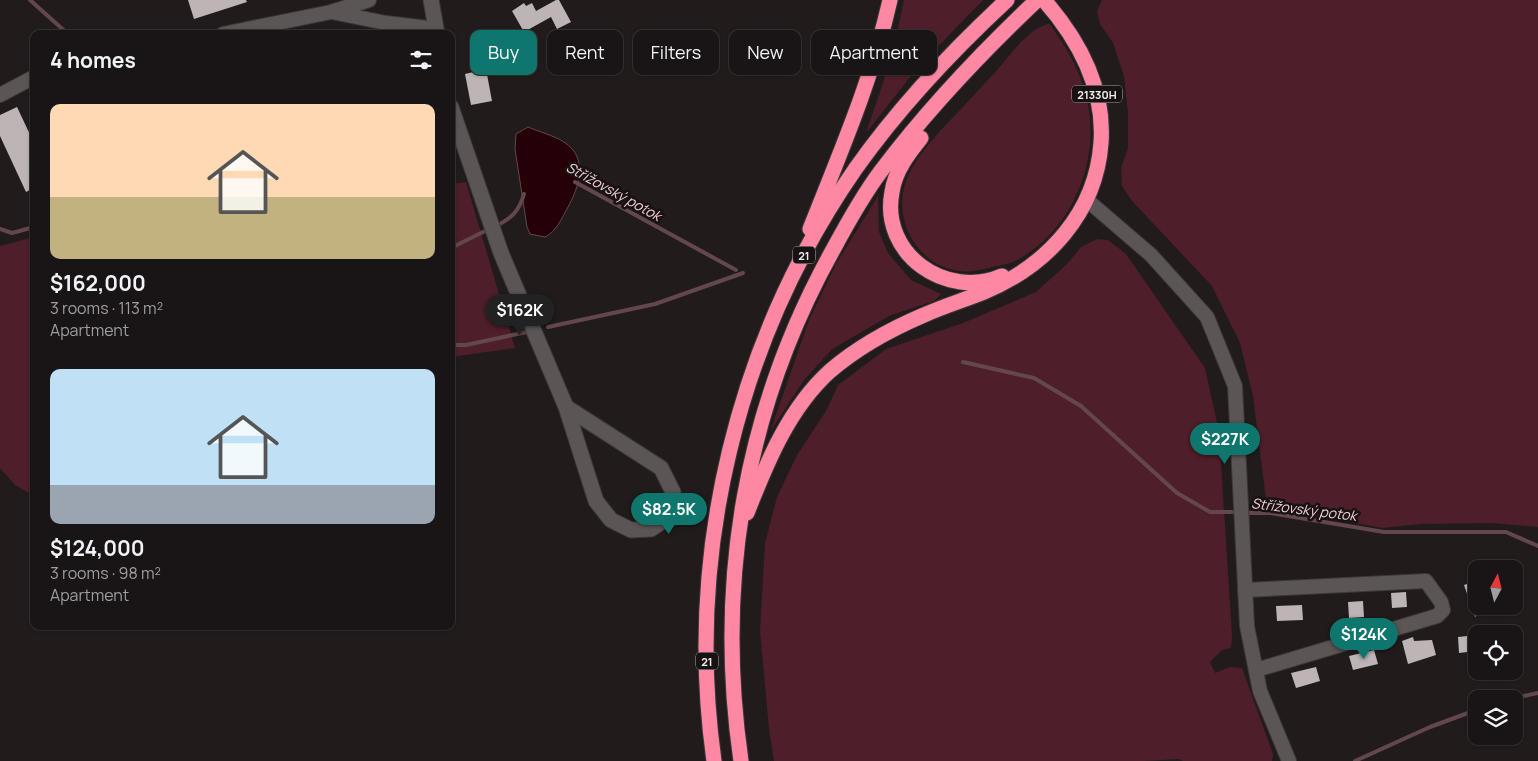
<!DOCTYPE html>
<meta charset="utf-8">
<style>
:root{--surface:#191415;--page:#221d1e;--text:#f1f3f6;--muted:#9f9ea0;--line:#373334;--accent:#0f766e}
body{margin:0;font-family:Manrope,sans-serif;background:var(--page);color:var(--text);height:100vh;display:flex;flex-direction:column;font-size:19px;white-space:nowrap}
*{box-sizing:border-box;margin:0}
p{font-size:16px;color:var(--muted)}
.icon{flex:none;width:28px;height:28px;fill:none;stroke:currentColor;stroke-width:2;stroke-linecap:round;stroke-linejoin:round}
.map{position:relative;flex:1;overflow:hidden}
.sheet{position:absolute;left:30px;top:30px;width:425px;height:600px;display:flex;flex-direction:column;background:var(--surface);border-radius:10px;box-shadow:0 1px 4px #0004,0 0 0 1px var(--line)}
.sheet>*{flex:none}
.top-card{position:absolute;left:470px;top:30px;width:475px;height:45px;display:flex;gap:10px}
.needle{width:32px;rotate:7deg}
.buttons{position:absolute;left:1468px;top:560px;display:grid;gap:10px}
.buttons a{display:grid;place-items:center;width:55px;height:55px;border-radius:10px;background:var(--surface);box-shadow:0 1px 4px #0004,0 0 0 1px var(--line);font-size:25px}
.price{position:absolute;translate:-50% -42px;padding:0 11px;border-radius:18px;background:var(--accent);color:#fff;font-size:16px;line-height:32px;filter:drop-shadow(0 1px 2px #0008)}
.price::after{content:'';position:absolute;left:50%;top:30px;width:15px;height:11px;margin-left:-8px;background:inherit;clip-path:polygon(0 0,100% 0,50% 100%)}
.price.on{background:#222;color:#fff}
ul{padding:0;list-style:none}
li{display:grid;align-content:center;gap:10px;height:265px;padding:0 20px}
li span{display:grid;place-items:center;height:155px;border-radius:10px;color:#555}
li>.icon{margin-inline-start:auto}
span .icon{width:90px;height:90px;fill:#fffc;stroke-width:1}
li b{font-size:21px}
h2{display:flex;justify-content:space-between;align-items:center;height:60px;padding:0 20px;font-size:21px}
.chip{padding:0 18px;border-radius:10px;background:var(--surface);box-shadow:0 1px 4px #0004,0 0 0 1px var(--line);font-size:18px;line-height:45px}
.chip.on{background:var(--accent);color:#fff}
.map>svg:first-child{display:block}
.green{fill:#4e1e2a}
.water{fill:#260009;stroke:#63474d}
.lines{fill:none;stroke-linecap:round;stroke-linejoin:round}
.stream{stroke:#63474d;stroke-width:4}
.building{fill:#bdb4b6}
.street-casing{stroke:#3d3939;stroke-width:16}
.secondary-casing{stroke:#3d3939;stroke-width:17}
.highway-casing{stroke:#3d3939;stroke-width:17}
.street{stroke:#5c5556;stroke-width:14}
.secondary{stroke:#5c5556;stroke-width:15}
.highway{stroke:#fe88a4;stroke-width:15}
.labels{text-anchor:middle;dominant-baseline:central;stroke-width:5;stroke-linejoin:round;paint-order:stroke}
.shield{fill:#181213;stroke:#b0abac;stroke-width:1}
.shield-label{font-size:11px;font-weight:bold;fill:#f1eded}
.water-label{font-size:14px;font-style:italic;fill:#f3ced5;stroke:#181213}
</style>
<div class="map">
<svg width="1538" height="761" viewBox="0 0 1538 761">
<rect width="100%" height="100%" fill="#211b1c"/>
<g class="green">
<path d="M904 0H983L918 67 866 133 892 56Z"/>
<path d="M1102 0H1538V527L1491 523 1421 524 1382 528 1292 511 1266 499 1253 396 1240 343 1212 286 1132 201 1122 186 1121 168 1128 148V113L1124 76 1113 43 1100 24 1097 11Z"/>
<path d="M1049 23C1070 52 1087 82 1090 119 1095 174 1066 235 1015 261 1009 264 1000 265 993 267 983 269 970 273 960 271 917 266 892 220 906 181 912 163 928 145 940 131 959 111 978 91 997 70 1007 59 1017 44 1030 34 1035 29 1043 26 1049 23Z"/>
<path d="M466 182 515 348 451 357V184Z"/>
<path d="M878 196 879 232 888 253 911 280 941 294 934 301 891 315 832 349 804 380 770 432 809 320 836 264Z"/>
<path d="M34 237V496L15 485 0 468V246Z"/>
<path d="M1097 239 1108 240 1126 254 1205 368 1219 432 1232 636 1231 648 1222 650 1210 662 1215 673 1230 667 1242 668 1273 754 1272 761H1183L1179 759 1145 761H774L769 729 760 631 765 543 777 497 797 455 826 411 838 385 886 349 963 323 1036 292 1067 264 1081 247Z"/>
</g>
<path class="water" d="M528 127C539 132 553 135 564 142 589 158 579 187 568 207 561 219 557 231 545 237L530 234 527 227 515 149 516 134Z"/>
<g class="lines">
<g class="stream">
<path d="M30 0 68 34"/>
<path d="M575 182 736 270"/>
<path d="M496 226C512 218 519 211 524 194"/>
<path d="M0 229 12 233 34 227"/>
<path d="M451 248 489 229"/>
<path d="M548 327 655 304 743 273"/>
<path d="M451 345H466L527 332"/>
<path d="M963 362 1034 378 1081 406 1177 493 1210 512H1237"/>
<path d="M1244 513H1270L1384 532H1506L1538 546"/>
<path d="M1510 699 1538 693"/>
<path d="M1355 761 1430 727 1476 710"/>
</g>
</g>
<g class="building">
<path d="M188 0H246L247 2 194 19Z"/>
<path d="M556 0H559L571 22 557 29 551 17 524 32 512 11 524 3 526 6 532 3 536 11Z"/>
<path d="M563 38 576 61 560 71 548 49Z"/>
<path d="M596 58 601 68 587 76 581 66Z"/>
<path d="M486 69 492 101 471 105 465 74Z"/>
<path d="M17 107 34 143V188L26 192 0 136V115Z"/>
<path d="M1476 581V616L1475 617 1464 585Z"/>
<path d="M1406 592 1407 607 1392 608 1391 593Z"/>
<path d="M1363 601 1364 617 1349 618 1348 602Z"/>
<path d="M1302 605 1303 620 1277 621 1276 606Z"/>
<path d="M1476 635V651L1459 653 1458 637Z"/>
<path d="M1413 637 1414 641 1432 640 1436 655 1408 664 1402 641Z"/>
<path d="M1374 650 1378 664 1353 670 1349 656Z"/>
<path d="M1316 667 1320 681 1296 688 1291 673Z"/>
</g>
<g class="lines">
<defs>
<g id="street">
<path d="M332 12 386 23 436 29"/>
<path d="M223 34 331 12 369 0"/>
<path d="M0 95 34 77"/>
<path d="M1087 200 1151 255 1207 317 1235 386 1247 626 1260 691 1289 761"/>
<path d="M1245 590 1426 581 1441 602 1443 610 1437 616 1256 670"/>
</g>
<g id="secondary">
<path d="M431 0 437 34"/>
<path d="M451 107 501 253 566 407 596 501 611 520 631 530 651 529 670 516 673 492 661 468 566 407"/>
</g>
<g id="highway">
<path d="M921 138C908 154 895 171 892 192 880 254 946 300 1002 276"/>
<path d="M810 229C840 153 872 80 890 0"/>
<path d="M747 513C767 462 789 408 830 371 858 347 891 329 924 315 944 306 964 300 984 292 1047 266 1096 213 1101 143 1105 88 1079 40 1044 0"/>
<path d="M714 761C685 554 737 339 856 168 900 106 952 51 1007 0"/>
<path d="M741 761C715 581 745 407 834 248 848 222 863 195 881 171 927 110 981 53 1037 0"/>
</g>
</defs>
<use href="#street" class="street-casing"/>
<use href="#secondary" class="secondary-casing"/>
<use href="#highway" class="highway-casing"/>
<use href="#street" class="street"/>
<use href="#secondary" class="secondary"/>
<use href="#highway" class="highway"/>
</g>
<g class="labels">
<g class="shield">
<rect x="1072" y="85.5" width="50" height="17" rx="4"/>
<rect x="793" y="246.5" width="22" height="17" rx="4"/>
<rect x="696" y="652.5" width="22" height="17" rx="4"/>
</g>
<g class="shield-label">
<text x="1097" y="94">21330H</text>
<text x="804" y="255">21</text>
<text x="707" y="661">21</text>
</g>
<g class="water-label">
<text transform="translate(614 191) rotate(29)">Střížovský potok</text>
<text transform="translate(1304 509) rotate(7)">Střížovský potok</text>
</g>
</g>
</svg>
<div class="buttons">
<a><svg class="needle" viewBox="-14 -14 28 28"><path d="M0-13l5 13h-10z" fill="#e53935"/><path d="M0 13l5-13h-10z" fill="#9f9ea0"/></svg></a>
<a><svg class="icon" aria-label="locate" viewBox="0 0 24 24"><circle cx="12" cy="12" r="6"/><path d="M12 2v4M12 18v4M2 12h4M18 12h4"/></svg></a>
<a><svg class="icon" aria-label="layers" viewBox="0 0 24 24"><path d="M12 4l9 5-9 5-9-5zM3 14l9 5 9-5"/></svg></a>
</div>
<b class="price on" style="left:520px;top:336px">$162K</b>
<b class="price" style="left:1225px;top:465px">$227K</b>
<b class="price" style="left:669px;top:535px">$82.5K</b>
<b class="price" style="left:1364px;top:660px">$124K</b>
<div class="top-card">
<a class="chip on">Buy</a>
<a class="chip">Rent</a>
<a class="chip">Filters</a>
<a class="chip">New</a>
<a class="chip">Apartment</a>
</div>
<section class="sheet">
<h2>4 homes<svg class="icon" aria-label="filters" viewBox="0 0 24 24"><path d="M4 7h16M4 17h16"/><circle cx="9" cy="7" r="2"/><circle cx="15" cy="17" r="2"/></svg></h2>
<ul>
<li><span style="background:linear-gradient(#ffd9b3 60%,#c2b280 0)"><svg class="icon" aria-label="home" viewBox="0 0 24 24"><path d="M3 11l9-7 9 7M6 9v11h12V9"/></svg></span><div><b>$162,000</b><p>3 rooms · 113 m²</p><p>Apartment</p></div></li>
<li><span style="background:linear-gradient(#bfe0f5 75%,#9aa5b1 0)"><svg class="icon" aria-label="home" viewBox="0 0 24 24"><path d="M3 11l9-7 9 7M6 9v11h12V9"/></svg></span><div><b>$124,000</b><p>3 rooms · 98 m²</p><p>Apartment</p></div></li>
</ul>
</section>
</div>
